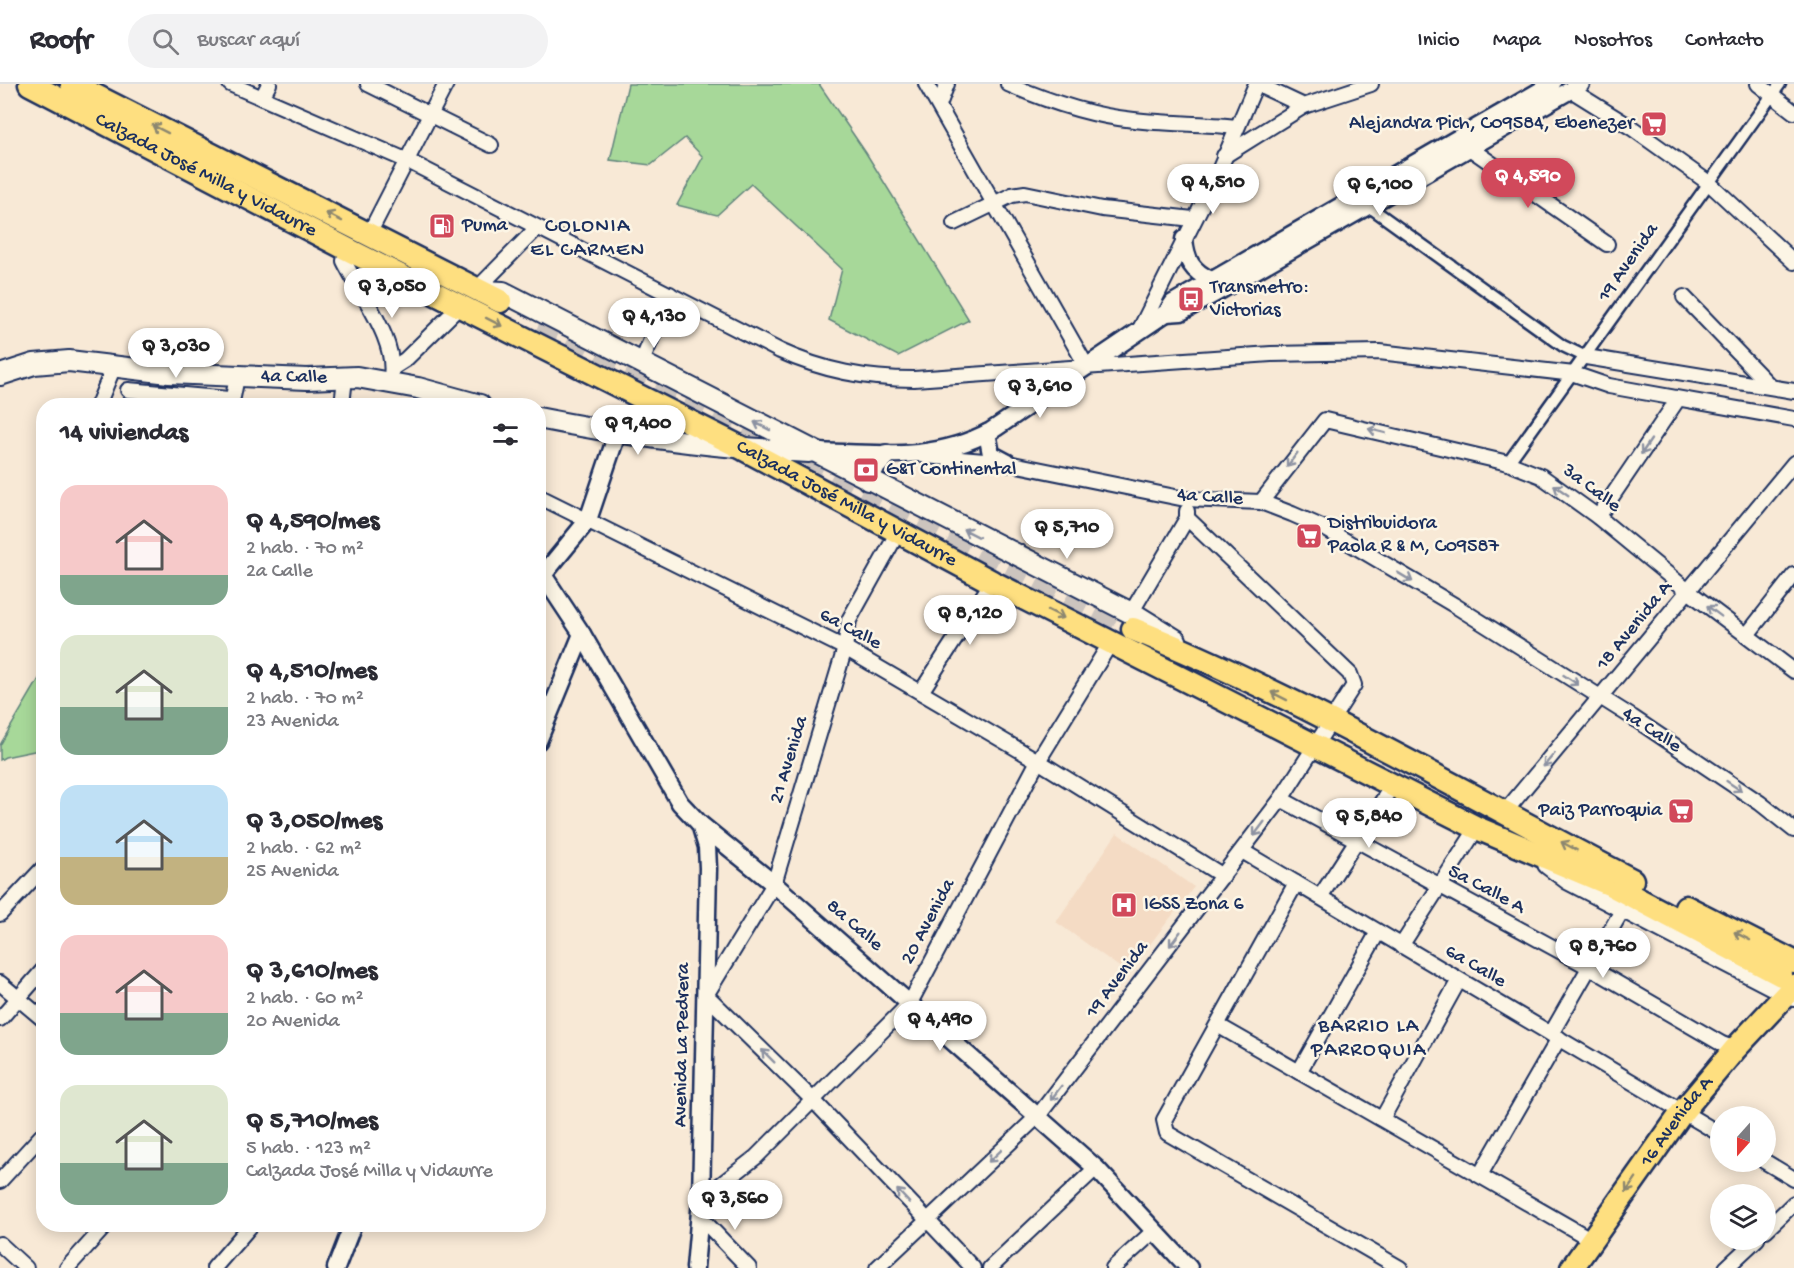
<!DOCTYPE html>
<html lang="es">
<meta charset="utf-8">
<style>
:root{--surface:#fff;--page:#f2f2f3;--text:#2b2b33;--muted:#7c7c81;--line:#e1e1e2;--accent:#d1495b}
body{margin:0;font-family:"Gochi Hand",sans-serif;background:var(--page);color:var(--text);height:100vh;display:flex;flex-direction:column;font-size:22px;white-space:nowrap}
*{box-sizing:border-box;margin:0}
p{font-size:20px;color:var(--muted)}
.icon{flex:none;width:33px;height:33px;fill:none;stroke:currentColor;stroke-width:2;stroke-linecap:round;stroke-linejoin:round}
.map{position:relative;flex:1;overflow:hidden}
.drawer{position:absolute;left:36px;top:314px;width:510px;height:834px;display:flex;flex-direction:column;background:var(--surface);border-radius:24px;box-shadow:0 3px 15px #0003}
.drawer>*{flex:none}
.needle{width:39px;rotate:201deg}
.fabs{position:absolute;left:1710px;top:1022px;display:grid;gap:12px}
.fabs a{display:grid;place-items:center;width:66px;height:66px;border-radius:50%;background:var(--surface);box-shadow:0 3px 15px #0003;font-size:30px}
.price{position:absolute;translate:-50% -51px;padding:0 14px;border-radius:21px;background:#fff;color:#222;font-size:20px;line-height:39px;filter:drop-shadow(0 2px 3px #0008)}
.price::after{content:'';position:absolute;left:50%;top:36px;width:18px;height:14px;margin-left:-9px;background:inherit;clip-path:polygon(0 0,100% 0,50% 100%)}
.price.active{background:var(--accent);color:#fff}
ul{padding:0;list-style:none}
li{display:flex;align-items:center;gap:18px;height:150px;padding:0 24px}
li span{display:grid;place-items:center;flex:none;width:168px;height:120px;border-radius:18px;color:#555}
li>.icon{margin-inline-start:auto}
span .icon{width:72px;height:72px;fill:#fffc;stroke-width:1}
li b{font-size:26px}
h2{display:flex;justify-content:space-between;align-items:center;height:72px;padding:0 24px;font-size:26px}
header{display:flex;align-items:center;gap:36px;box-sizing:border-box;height:84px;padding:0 30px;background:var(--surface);border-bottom:2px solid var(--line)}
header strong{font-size:28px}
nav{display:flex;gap:33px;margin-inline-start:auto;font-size:21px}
.search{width:420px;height:54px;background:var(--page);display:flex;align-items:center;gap:15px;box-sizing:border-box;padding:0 21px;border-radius:33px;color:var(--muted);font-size:22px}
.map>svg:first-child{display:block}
.built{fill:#f4dbc4}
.green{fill:#a7d899;stroke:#61847c;stroke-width:1.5}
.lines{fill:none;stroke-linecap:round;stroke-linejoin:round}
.trunk-tunnel{stroke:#ccc4be;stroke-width:22;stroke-dasharray:22 11;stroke-linecap:butt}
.pedestrian-casing{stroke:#1b2f5e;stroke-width:15}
.minor-casing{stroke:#1b2f5e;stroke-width:18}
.tertiary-casing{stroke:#1b2f5e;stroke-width:21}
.secondary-casing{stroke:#1b2f5e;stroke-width:24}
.primary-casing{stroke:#1b2f5e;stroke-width:27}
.trunk-casing{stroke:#1b2f5e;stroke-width:27}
.pedestrian{stroke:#fcf5e5;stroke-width:10}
.minor{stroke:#fcf5e5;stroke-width:14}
.tertiary{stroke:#fcf5e5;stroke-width:16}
.secondary{stroke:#fcf5e5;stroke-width:20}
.primary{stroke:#fedf80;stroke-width:22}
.trunk{stroke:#fedf80;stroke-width:22}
.oneway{stroke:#8c876f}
.oneway2{stroke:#8c92a2}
.labels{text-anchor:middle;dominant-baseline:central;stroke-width:5;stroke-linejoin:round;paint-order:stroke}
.poi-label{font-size:20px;fill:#1b2f5e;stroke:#fcf5e5;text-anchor:start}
.street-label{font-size:20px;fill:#1b2f5e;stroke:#fcf5e5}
.neighbourhood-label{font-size:21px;letter-spacing:1.5px;fill:#1b2f5e;stroke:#fcf5e5}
</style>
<header>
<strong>Roofr</strong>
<div class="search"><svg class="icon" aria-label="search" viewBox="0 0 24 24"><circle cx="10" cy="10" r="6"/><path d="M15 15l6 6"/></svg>Buscar aquí</div>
<nav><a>Inicio</a><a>Mapa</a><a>Nosotros</a><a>Contacto</a></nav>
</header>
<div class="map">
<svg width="1794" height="1184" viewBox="0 0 1794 1184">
<rect width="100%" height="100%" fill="#f8e9d6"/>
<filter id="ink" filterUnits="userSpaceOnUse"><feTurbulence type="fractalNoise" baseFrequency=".0167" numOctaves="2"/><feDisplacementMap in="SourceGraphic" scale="12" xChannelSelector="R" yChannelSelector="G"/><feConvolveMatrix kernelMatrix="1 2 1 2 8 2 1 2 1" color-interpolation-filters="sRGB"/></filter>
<g filter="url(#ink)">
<path class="built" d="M1117 749 1194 803 1128 889 1056 838Z"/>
<g class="green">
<path d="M628 0H819L866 69 969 236 898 272 829 236 842 185 751 100 717 131 677 121 703 73 685 54 651 81 610 76Z"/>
<path d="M43 588V662L39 666 5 673 0 676V661Z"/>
</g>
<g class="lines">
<path class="trunk-tunnel" d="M540 238 1133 545"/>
<defs>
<g id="pedestrian">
<path d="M1367 121 1563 262 1586 273"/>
<path d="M1508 379 1780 0"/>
</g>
<g id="minor">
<path d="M230 0 408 77 780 267C824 287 866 295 914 295L1271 270 1379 268 1574 290 1609 302 1794 335"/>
<path d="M368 0 491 61"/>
<path d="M926 0 1087 283"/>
<path d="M1008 0C1047 17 1091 32 1134 36 1168 40 1202 39 1236 43"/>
<path d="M1257 0 1304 22"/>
<path d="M1758 0 1794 28"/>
<path d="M1571 6 1632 44 1709 99 1794 178"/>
<path d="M262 14 269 0"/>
<path d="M939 21 947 0"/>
<path d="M1468 63 1607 160"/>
<path d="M1224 72 1304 22 1371 0"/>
<path d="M954 139 1012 111 1025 109 1102 125 1193 135"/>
<path d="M369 150 446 0"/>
<path d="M347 165 344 177C361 212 400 259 390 298"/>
<path d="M477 205 537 144"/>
<path d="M1684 213 1771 303"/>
<path d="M1139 247 1218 89 1256 0"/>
<path d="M1586 273 1794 307"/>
<path d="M641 280 670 210"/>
<path d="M394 283 405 276 461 221"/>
<path d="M128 306 229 315 233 313 237 293"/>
<path d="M98 321 114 282"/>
<path d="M342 321 345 294"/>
<path d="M925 372 1008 379 1185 415 1261 418 1292 430 1324 444 1454 521 1632 633 1760 719 1794 746"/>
<path d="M538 412 845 564 1038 677 1223 792"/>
<path d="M1261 418 1325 336 1508 379 1541 392 1598 433 1688 507 1794 587"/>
<path d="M1598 433 1678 315"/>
<path d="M898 448 849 536 845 564 774 800 706 911 814 1017 973 1184"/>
<path d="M1131 529 1187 434V427"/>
<path d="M1747 551 1794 491"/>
<path d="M921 608 992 498"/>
<path d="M538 615 551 625"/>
<path d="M1281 715 1591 884 1722 960 1735 965"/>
<path d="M1504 729 1794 379"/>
<path d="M1242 767 1720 1050"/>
<path d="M1296 799 1164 1036 1167 1049 1400 1184"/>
<path d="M1320 813 1392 702"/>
<path d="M0 830 44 783"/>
<path d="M1401 862 1477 744"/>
<path d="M0 899 44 936"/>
<path d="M0 935 44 885"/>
<path d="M1219 942 1592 1156"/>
<path d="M1551 950 1624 823"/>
<path d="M1299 988 1378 848"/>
<path d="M1382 1035 1459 896"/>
<path d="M1764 1077 1794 1095"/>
<path d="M1480 1091 1559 954"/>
<path d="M0 1097 44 1049"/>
<path d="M701 1116 756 1073 910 919 1038 677 1111 558"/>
<path d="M699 1132 749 1184"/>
<path d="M1766 1146 1794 1119"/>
<path d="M0 1160 26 1184"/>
<path d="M67 1184 107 1140"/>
<path d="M214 1184 252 1140"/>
<path d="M877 1184 1038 1032 1281 715 1354 601 1350 590 1187 434"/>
<path d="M990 1184 1096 1084"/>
<path d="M1113 1184 1154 1147"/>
<path d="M1726 1184 1757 1155"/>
</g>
<g id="tertiary">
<path d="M1184 155C1186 177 1192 187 1211 196"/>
<path d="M1166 229 1181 228 1221 206 1581 0"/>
<path d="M987 349 991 370 1008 379"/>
<path d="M617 350 588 436 543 491 582 550 680 719 700 740 774 800 1096 1084 1189 1184"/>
<path d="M817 368C880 370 933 378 991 347L1166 229 1173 219 1552 0"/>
<path d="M538 657 582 550"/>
<path d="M336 1184 353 1140"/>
<path d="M695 1184 701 1116 708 784 707 763 700 740"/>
</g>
<g id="secondary">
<path d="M484 207 503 208 1139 533 1176 556"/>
<path d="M0 291 34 280 69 277 169 289 307 295 357 293 418 304 480 321"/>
<path d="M538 334C628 352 717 364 809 368"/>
<path d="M868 396 874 383 886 371"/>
<path d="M1548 780 1568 795 1794 912"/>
</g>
<g id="primary">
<path id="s1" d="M1572 1184 1683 1027 1735 965 1794 902"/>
</g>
<g id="trunk">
<path id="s2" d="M30 0 347 165 744 365 992 498 1477 744 1611 801 1781 891"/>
<path d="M72 0 500 217"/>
<path d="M1133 545C1305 615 1467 711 1632 796"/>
<path d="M1686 823 1794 878"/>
</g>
</defs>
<use href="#pedestrian" class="pedestrian-casing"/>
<use href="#minor" class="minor-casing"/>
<use href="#tertiary" class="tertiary-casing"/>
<use href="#secondary" class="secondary-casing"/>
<use href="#primary" class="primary-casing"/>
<use href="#trunk" class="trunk-casing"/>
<use href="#pedestrian" class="pedestrian"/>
<use href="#minor" class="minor"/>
<use href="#tertiary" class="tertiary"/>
<use href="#secondary" class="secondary"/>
<use href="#primary" class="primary"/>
<use href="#trunk" class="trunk"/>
</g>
<defs><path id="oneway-shaft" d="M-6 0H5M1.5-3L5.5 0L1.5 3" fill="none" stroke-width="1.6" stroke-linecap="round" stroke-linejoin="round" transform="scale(1.5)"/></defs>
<g class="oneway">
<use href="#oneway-shaft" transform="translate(160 45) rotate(-153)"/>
<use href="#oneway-shaft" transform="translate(334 133) rotate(-153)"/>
<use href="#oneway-shaft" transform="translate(494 238) rotate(27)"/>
<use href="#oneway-shaft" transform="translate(1056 530) rotate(27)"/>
<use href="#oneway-shaft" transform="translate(1279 612) rotate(-153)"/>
<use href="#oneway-shaft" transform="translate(1569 762) rotate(-152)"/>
<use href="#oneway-shaft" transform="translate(1742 852) rotate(-153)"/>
<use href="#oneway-shaft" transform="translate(1631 1101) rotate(125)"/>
</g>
<g class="oneway2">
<use href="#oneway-shaft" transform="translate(762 342) rotate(-153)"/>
<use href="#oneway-shaft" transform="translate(1377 347) rotate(-166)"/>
<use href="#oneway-shaft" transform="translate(1646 363) rotate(124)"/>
<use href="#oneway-shaft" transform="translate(1292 376) rotate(127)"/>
<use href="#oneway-shaft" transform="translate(1561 406) rotate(-145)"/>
<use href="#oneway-shaft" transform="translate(971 449) rotate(-153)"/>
<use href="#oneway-shaft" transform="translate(1405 493) rotate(31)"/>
<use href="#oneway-shaft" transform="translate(1714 527) rotate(-143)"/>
<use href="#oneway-shaft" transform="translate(1571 596) rotate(33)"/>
<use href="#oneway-shaft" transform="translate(1549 676) rotate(130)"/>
<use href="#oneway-shaft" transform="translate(1734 702) rotate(34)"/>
<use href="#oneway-shaft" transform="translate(1259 745) rotate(127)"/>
<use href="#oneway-shaft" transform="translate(1175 855) rotate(127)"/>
<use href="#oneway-shaft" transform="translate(768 972) rotate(-135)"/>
<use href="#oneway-shaft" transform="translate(1056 1009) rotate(127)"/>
<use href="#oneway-shaft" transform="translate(995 1072) rotate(137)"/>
<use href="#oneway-shaft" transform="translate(903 1112) rotate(-133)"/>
</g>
</g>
<defs>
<symbol id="supermarket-square" viewBox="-11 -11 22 22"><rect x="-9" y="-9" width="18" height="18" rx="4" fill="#d1495b" stroke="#fcf5e5"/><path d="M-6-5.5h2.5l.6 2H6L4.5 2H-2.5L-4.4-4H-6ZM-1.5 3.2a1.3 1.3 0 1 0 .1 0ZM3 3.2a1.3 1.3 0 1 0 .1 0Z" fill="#fff"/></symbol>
<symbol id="fuel-square" viewBox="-11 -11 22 22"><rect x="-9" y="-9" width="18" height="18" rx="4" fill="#d1495b" stroke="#fcf5e5"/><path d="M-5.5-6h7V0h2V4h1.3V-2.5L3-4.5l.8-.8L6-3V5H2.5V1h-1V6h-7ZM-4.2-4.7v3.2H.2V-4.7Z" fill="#fff"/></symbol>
<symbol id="bus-square" viewBox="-11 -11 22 22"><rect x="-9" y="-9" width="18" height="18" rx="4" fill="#d1495b" stroke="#fcf5e5"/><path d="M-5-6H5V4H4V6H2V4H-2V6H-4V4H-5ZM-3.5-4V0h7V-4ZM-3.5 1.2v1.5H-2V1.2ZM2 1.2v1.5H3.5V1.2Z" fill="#fff"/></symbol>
<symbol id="bank-square" viewBox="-11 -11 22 22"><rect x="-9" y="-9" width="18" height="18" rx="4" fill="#d1495b" stroke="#fcf5e5"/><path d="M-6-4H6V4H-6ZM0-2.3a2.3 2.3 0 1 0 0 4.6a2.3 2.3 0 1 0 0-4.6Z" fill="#fff"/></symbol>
<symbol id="hospital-square" viewBox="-11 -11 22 22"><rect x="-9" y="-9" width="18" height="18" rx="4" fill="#d1495b" stroke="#fcf5e5"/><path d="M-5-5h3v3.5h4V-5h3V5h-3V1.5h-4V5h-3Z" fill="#fff"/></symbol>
</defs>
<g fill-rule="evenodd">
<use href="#supermarket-square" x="1639" y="25" width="30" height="30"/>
<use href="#fuel-square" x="427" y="127" width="30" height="30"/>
<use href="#bus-square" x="1176" y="200" width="30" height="30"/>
<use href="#bank-square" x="851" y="371" width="30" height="30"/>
<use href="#supermarket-square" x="1294" y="437" width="30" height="30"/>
<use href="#supermarket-square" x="1666" y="712" width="30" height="30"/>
<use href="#hospital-square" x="1109" y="806" width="30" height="30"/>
</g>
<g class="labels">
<g class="poi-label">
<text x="1634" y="40" text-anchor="end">Alejandra Pich, C09584, Ebenezer</text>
<text x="462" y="142">Puma</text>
<text x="1210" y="204">Transmetro:<tspan x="1210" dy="23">Victorias</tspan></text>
<text x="886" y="386">G&amp;T Continental</text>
<text x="1328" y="440">Distribuidora<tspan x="1328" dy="23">Paola R &amp; M, C09587</tspan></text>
<text x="1662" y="727" text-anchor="end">Paiz Parroquia</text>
<text x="1144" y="821">IGSS Zona 6</text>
</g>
<g class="street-label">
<text stroke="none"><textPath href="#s2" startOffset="198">Calzada José Milla y Vidaurre</textPath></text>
<text transform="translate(1629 179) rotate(-55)">19 Avenida</text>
<text transform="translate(294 294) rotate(1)">4a Calle</text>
<text transform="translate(1591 405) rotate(37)">3a Calle</text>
<text transform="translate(1210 414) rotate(4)">4a Calle</text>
<text stroke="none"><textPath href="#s2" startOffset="918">Calzada José Milla y Vidaurre</textPath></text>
<text transform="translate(1635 542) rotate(-51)">18 Avenida A</text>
<text transform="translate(850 546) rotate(28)">6a Calle</text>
<text transform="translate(1651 647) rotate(33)">4a Calle</text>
<text transform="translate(790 676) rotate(-73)">21 Avenida</text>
<text transform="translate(1486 806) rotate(28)">5a Calle A</text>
<text transform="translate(929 838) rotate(-62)">20 Avenida</text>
<text transform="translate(854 842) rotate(41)">8a Calle</text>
<text transform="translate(1475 883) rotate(30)">6a Calle</text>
<text transform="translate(1118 896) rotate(-53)">19 Avenida</text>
<text transform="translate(683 961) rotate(-89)">Avenida La Pedrera</text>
<text stroke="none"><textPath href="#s1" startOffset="180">16 Avenida A</textPath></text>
</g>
<g class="neighbourhood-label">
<text x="588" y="143">COLONIA<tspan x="588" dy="24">EL CARMEN</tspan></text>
<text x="1369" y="943">BARRIO LA<tspan x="1369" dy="24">PARROQUIA</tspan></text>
</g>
</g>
</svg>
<div class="fabs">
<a><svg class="needle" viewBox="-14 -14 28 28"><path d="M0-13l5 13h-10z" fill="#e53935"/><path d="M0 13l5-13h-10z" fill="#7c7c81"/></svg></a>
<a><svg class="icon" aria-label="layers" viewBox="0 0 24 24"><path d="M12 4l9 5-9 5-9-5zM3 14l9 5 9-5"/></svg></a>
</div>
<b class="price active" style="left:1528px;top:125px">Q 4,590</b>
<b class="price" style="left:1213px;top:131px">Q 4,510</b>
<b class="price" style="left:1380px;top:133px">Q 6,100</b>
<b class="price" style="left:392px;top:235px">Q 3,050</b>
<b class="price" style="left:654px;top:265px">Q 4,130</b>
<b class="price" style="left:176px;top:295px">Q 3,030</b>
<b class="price" style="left:1040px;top:335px">Q 3,610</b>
<b class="price" style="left:638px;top:372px">Q 9,400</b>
<b class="price" style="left:1067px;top:476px">Q 5,710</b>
<b class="price" style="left:970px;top:562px">Q 8,120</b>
<b class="price" style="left:1369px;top:765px">Q 5,840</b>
<b class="price" style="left:1603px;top:895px">Q 8,760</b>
<b class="price" style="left:940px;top:968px">Q 4,490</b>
<b class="price" style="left:735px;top:1147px">Q 3,560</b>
<section class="drawer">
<h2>14 viviendas<svg class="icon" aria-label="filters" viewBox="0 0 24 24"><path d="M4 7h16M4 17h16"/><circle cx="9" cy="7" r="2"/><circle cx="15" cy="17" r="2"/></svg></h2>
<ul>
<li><span style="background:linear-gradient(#f6c9c9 75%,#7fa58c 0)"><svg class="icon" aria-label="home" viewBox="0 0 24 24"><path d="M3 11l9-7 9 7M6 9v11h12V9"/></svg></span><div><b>Q 4,590/mes</b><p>2 hab. · 70 m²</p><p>2a Calle</p></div></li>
<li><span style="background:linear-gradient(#dfe7d0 60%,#7fa58c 0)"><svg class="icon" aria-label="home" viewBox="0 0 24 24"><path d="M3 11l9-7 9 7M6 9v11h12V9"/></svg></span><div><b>Q 4,510/mes</b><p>2 hab. · 70 m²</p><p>23 Avenida</p></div></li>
<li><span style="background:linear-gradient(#bfe0f5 60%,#c2b280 0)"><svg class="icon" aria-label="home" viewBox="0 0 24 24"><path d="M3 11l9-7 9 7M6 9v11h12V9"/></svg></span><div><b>Q 3,050/mes</b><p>2 hab. · 62 m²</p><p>25 Avenida</p></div></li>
<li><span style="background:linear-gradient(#f6c9c9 65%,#7fa58c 0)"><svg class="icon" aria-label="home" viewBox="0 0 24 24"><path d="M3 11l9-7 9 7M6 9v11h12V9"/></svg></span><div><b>Q 3,610/mes</b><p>2 hab. · 60 m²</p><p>20 Avenida</p></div></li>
<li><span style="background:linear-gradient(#dfe7d0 65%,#7fa58c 0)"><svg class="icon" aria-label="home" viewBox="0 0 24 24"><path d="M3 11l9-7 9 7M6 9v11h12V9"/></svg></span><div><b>Q 5,710/mes</b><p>5 hab. · 123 m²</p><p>Calzada José Milla y Vidaurre</p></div></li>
</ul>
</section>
</div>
